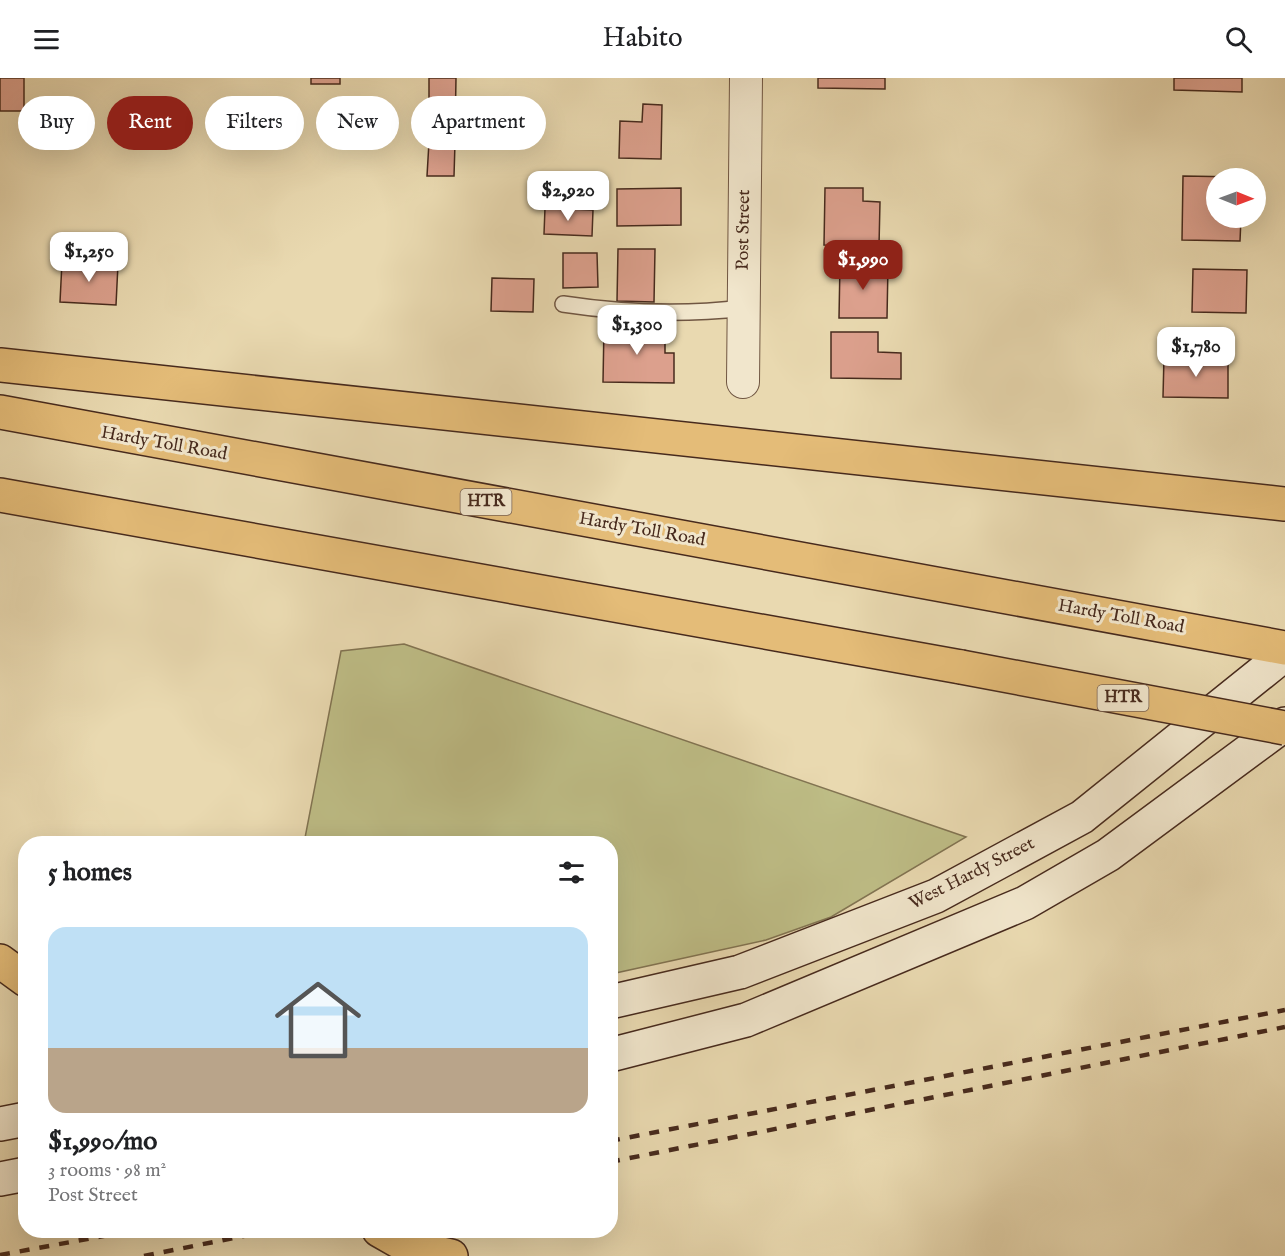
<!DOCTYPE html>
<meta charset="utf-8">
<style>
:root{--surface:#fff;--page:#f6f6f6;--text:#202124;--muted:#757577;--accent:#8f2418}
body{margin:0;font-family:"IM FELL English",serif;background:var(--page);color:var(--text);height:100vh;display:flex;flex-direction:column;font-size:22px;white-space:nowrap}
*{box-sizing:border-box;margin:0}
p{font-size:20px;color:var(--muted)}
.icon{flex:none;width:33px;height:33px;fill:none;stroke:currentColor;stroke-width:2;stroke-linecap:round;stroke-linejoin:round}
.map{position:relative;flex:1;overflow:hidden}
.drawer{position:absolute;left:18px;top:758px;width:600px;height:402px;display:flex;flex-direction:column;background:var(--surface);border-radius:24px;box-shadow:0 6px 24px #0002}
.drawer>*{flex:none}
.hud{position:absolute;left:18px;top:18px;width:600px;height:54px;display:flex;gap:12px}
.needle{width:39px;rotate:91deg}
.controls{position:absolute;left:1206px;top:90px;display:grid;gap:12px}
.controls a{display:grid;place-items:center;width:60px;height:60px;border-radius:50%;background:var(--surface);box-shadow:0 6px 24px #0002;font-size:30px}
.price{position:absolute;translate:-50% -51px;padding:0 14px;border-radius:12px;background:#fff;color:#222;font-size:20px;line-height:39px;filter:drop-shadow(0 2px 3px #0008)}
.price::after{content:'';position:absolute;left:50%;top:36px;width:18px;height:14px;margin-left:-9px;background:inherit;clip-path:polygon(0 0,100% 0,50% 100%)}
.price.on{background:var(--accent);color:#fff}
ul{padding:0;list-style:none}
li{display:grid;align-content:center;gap:12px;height:318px;padding:0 30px}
li span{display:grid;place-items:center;height:186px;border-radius:18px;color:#555}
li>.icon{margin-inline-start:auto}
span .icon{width:108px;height:108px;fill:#fffc;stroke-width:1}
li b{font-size:26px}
h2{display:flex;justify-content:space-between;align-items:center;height:72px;padding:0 30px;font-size:26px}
.tag{padding:0 21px;border-radius:27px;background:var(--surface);box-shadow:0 6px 24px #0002;font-size:21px;line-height:54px}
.tag.on{background:var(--accent);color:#fff}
header{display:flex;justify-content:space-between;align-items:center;height:78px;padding:0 30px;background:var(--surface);font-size:27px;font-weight:600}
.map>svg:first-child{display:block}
.green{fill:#bebd86;stroke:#827452;stroke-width:1.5}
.building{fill:#dca08d;stroke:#472a1d;stroke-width:1.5}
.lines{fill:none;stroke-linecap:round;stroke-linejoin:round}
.lane-casing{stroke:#705642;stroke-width:18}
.street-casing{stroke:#705642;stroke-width:34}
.secondary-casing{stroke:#472a1d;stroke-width:36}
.highway-casing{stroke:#472a1d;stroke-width:36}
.lane{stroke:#f1e6cc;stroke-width:15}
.street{stroke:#f1e6cc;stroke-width:32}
.secondary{stroke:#f1e6cc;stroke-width:33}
.highway{stroke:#e4bc78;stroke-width:33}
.rail{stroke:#472a1d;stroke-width:4.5;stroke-dasharray:10 10;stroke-linecap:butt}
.highway-bridge-casing{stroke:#472a1d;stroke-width:36;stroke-linecap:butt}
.highway-bridge{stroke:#e4bc78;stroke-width:33}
.labels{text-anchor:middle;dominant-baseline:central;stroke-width:6;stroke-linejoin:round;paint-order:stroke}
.shield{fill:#f1e6cc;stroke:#7a6252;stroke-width:1.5}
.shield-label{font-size:16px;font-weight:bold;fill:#472a1d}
.street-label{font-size:18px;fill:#472a1d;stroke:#f1e6cc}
</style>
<header><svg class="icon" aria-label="menu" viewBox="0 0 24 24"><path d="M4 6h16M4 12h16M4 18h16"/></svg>Habito<svg class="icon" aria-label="search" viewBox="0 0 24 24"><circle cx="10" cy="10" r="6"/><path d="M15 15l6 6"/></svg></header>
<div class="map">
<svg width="1285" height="1178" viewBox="0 0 1285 1178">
<rect width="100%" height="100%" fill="#e9d9b0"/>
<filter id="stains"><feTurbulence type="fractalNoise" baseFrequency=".00333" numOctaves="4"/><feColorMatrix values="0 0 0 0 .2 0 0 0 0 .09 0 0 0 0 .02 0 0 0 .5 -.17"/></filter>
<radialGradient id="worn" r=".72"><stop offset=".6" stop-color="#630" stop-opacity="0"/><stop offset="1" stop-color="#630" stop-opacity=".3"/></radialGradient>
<path class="green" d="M404 566 966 759 831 839 766 862 611 896 610 765H304L341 573Z"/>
<g class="building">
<rect x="0" y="0" width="24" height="33"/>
<rect x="311" y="0" width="29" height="6"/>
<path d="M429 0H456L455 57 429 56Z"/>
<path d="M818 0H885V11L818 10Z"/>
<path d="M1174 0H1242V14L1174 12Z"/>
<path d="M643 26 662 27 661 81 619 80 620 43 642 44Z"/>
<path d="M429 64 455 65 454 98H427Z"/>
<path d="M1183 98 1241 99 1216 100V140H1241L1240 163 1182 162Z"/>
<path d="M681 110V147L617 148V111Z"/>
<path d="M825 110H863V123L880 124 879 168 824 167Z"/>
<path d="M545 130 593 132 592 158 544 156Z"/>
<path d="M618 171H655L654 224 617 223Z"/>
<path d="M563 175H597L598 209 563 210Z"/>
<path d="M62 184 118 186 116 227 60 224Z"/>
<path d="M840 186 888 187 887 240H839Z"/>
<path d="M1193 191 1247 192 1246 235 1192 234Z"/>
<path d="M492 200 534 201 533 234 491 233Z"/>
<path d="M604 249 665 250V275H674V305L603 304Z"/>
<path d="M831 254H878V274L901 275V301L831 300Z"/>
<path d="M1164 279 1228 281V320L1163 319Z"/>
</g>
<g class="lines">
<defs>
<path id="lane" d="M563 226C622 235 684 237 744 230"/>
<path id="street" d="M743 304 746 0"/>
<g id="secondary">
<path d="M610 924 740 894 936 818 1082 739 1285 576"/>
<path d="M610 977 746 942 1025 825 1108 777 1285 646"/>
<path d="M0 1046 26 1041"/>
<path d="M0 1101 26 1096"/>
</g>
<g id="highway">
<path d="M0 287 1285 426"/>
<path d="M0 334 1285 570"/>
<path d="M0 417 961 589"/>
<path d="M0 883 26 902"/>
<path d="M379 1152 407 1168 451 1178"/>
</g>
</defs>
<use href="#lane" class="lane-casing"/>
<use href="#street" class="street-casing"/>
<use href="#secondary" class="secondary-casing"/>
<use href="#highway" class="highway-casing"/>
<use href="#lane" class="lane"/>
<use href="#street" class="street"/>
<use href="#secondary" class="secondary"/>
<use href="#highway" class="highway"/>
<g class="rail">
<path d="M610 1063 1285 932"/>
<path d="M610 1084 1285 949"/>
<path d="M0 1177 136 1152"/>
<path d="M144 1178 273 1152"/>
</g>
<defs>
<path id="highway-bridge" d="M961 589 1285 650"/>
</defs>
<use href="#highway-bridge" class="highway-bridge-casing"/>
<use href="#highway-bridge" class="highway-bridge"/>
</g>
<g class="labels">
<g class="shield">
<rect x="460.5" y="411" width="51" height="26" rx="4.5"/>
<rect x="1097.5" y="607" width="51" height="26" rx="4.5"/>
</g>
<g class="shield-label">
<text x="486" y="424">HTR</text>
<text x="1123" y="620">HTR</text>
</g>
<g class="street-label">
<text transform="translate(744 152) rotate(-89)">Post Street</text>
<text transform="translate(164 366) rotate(10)">Hardy Toll Road</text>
<text transform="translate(642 452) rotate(10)">Hardy Toll Road</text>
<text transform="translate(1121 539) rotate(10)">Hardy Toll Road</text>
<text transform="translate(972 796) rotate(-27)">West Hardy Street</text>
</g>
</g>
<rect width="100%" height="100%" filter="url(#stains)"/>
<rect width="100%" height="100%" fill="url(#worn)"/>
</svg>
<div class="controls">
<a><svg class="needle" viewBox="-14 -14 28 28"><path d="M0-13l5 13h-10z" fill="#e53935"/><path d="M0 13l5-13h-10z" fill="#757577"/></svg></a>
</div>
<b class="price" style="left:568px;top:144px">$2,920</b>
<b class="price" style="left:89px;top:205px">$1,250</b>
<b class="price on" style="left:863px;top:213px">$1,990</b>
<b class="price" style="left:637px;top:278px">$1,300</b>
<b class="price" style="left:1196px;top:300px">$1,780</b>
<div class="hud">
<a class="tag">Buy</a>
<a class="tag on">Rent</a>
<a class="tag">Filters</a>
<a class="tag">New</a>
<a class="tag">Apartment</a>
</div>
<section class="drawer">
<h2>5 homes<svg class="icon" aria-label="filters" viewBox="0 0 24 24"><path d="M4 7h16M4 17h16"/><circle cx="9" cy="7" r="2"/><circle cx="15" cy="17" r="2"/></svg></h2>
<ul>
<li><span style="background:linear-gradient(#bfe0f5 65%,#b9a48a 0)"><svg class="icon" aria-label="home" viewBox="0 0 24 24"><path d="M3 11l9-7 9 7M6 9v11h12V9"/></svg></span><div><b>$1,990/mo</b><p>3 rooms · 98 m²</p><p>Post Street</p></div></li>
</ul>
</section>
</div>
